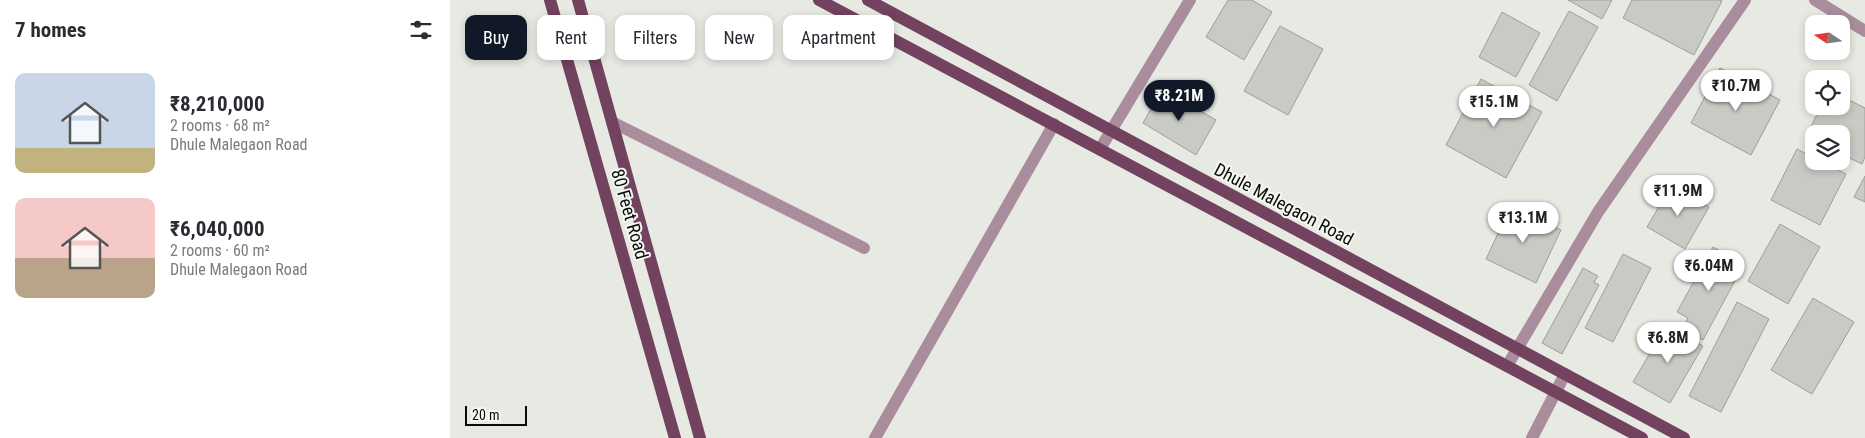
<!DOCTYPE html>
<meta charset="utf-8">
<style>
:root{--surface:#fff;--page:#f2f2f3;--text:#2b2b33;--muted:#7c7c81;--accent:#111827}
body{margin:0;font-family:"Roboto Condensed",sans-serif;background:var(--page);color:var(--text);height:100vh;display:flex;flex-direction:column;font-size:19px;white-space:nowrap}
*{box-sizing:border-box;margin:0}
p{font-size:16px;color:var(--muted)}
.icon{flex:none;width:28px;height:28px;fill:none;stroke:currentColor;stroke-width:2;stroke-linecap:round;stroke-linejoin:round}
.map{position:relative;flex:1;overflow:hidden}
.sheet{display:flex;flex-direction:column;background:var(--surface);width:450px}
.sheet>*{flex:none}
.banner{position:absolute;left:15px;top:15px;width:475px;height:45px;display:flex;gap:10px}
.needle{width:32px;rotate:283deg}
.controls{position:absolute;left:1355px;top:15px;display:grid;gap:10px}
.controls a{display:grid;place-items:center;width:45px;height:45px;border-radius:10px;background:var(--surface);box-shadow:0 2px 8px #0003;font-size:25px}
.scale{position:absolute;left:15px;bottom:12px;width:62px;box-sizing:border-box;padding-left:5px;border:2px solid #0b0c0a;border-top:0;font-size:14px;line-height:18px;white-space:nowrap;color:#0b0c0a;-webkit-text-stroke:4px #f5f7f1;paint-order:stroke}
.price{position:absolute;translate:-50% -42px;padding:0 11px;border-radius:18px;background:#fff;color:#222;font-size:16px;line-height:32px;filter:drop-shadow(0 1px 2px #0008)}
.price::after{content:'';position:absolute;left:50%;top:30px;width:15px;height:11px;margin-left:-8px;background:inherit;clip-path:polygon(0 0,100% 0,50% 100%)}
.price.active{background:var(--accent);color:#fff}
ul{padding:0;list-style:none}
li{display:flex;align-items:center;gap:15px;height:125px;padding:0 15px}
li span{display:grid;place-items:center;flex:none;width:140px;height:100px;border-radius:10px;color:#555}
li>.icon{margin-inline-start:auto}
span .icon{width:60px;height:60px;fill:#fffc;stroke-width:1}
li b{font-size:21px}
h2{display:flex;justify-content:space-between;align-items:center;height:60px;padding:0 15px;font-size:21px}
.chip{padding:0 18px;border-radius:10px;background:var(--surface);box-shadow:0 2px 8px #0003;font-size:18px;line-height:45px}
.chip.active{background:var(--accent);color:#fff}
main{display:flex;flex:1;min-height:0}
.map>svg:first-child{display:block}
.building{fill:#c8cac4;stroke:#9d9f99}
.lines{fill:none;stroke-linecap:round;stroke-linejoin:round}
.minor{stroke:#aa8d9d;stroke-width:12}
.major{stroke:#72425f;stroke-width:12}
.labels{text-anchor:middle;dominant-baseline:central;stroke-width:4;stroke-linejoin:round;paint-order:stroke}
.street-label{font-size:18px;fill:#0b0c0a;stroke:#f5f7f1}
</style>
<main>
<section class="sheet">
<h2>7 homes<svg class="icon" aria-label="filters" viewBox="0 0 24 24"><path d="M4 7h16M4 17h16"/><circle cx="9" cy="7" r="2"/><circle cx="15" cy="17" r="2"/></svg></h2>
<ul>
<li><span style="background:linear-gradient(#c9d6e8 75%,#c2b280 0)"><svg class="icon" aria-label="home" viewBox="0 0 24 24"><path d="M3 11l9-7 9 7M6 9v11h12V9"/></svg></span><div><b>₹8,210,000</b><p>2 rooms · 68 m²</p><p>Dhule Malegaon Road</p></div></li>
<li><span style="background:linear-gradient(#f6c9c9 60%,#b9a48a 0)"><svg class="icon" aria-label="home" viewBox="0 0 24 24"><path d="M3 11l9-7 9 7M6 9v11h12V9"/></svg></span><div><b>₹6,040,000</b><p>2 rooms · 60 m²</p><p>Dhule Malegaon Road</p></div></li>
</ul>
</section>
<div class="map">
<svg width="1415" height="438" viewBox="0 0 1415 438">
<rect width="100%" height="100%" fill="#e7e9e3"/>
<g class="building">
<path d="M778 0H802L822 12 794 60 756 37Z"/>
<path d="M1118 0H1162L1152 19Z"/>
<path d="M1182 0H1270L1272 1 1244 55 1173 18Z"/>
<path d="M1119 11 1148 27 1107 101 1079 85Z"/>
<path d="M1052 12 1090 33 1066 77 1029 57Z"/>
<path d="M830 26 873 49 838 115 794 91Z"/>
<path d="M1270 68 1330 100 1301 155 1241 123Z"/>
<path d="M1031 79 1092 112 1056 178 996 145Z"/>
<path d="M712 89 766 120 746 155 693 123Z"/>
<path d="M1391 96 1415 108V157L1412 164 1391 154V134H1364V141L1356 137 1371 106H1391Z"/>
<path d="M1347 149 1364 158V161H1371L1396 174 1370 225 1321 200Z"/>
<path d="M1415 176V202L1404 197Z"/>
<path d="M1221 186 1259 207 1235 249 1197 227Z"/>
<path d="M1061 206 1111 230 1086 283 1036 259Z"/>
<path d="M1330 224 1370 247 1338 304 1298 281Z"/>
<path d="M1263 247 1294 264 1253 340 1232 329 1238 318 1227 312Z"/>
<path d="M1173 254 1201 268 1163 342 1135 328Z"/>
<path d="M1133 268 1148 276 1144 282 1149 285 1112 354 1092 343Z"/>
<path d="M1363 298 1404 322 1362 394 1321 370Z"/>
<path d="M1287 302 1319 319 1271 412 1239 396Z"/>
<path d="M1217 324 1253 346 1220 403 1183 382Z"/>
</g>
<g class="lines">
<g class="minor">
<path d="M1365 0 1415 31"/>
<path d="M162 122 414 248"/>
<path d="M650 149 740 0"/>
<path d="M1057 366 1148 212 1295 0"/>
<path d="M425 438 604 124"/>
<path d="M1082 438 1115 374"/>
</g>
<g class="major">
<path d="M100 0 225 438"/>
<path d="M128 0 250 438"/>
<path d="M369 0 1192 438"/>
<path d="M418 0 1234 438"/>
</g>
</g>
<g class="labels">
<g class="street-label">
<text transform="translate(834 204) rotate(28)">Dhule Malegaon Road</text>
<text transform="translate(180 214) rotate(74)">80 Feet Road</text>
</g>
</g>
</svg>
<div class="controls">
<a><svg class="needle" viewBox="-14 -14 28 28"><path d="M0-13l5 13h-10z" fill="#e53935"/><path d="M0 13l5-13h-10z" fill="#7c7c81"/></svg></a>
<a><svg class="icon" aria-label="locate" viewBox="0 0 24 24"><circle cx="12" cy="12" r="6"/><path d="M12 2v4M12 18v4M2 12h4M18 12h4"/></svg></a>
<a><svg class="icon" aria-label="layers" viewBox="0 0 24 24"><path d="M12 4l9 5-9 5-9-5zM3 14l9 5 9-5"/></svg></a>
</div>
<div class="scale">20 m</div>
<b class="price" style="left:1286px;top:112px">₹10.7M</b>
<b class="price active" style="left:729px;top:122px">₹8.21M</b>
<b class="price" style="left:1044px;top:128px">₹15.1M</b>
<b class="price" style="left:1228px;top:217px">₹11.9M</b>
<b class="price" style="left:1073px;top:244px">₹13.1M</b>
<b class="price" style="left:1259px;top:292px">₹6.04M</b>
<b class="price" style="left:1218px;top:364px">₹6.8M</b>
<div class="banner">
<a class="chip active">Buy</a>
<a class="chip">Rent</a>
<a class="chip">Filters</a>
<a class="chip">New</a>
<a class="chip">Apartment</a>
</div>
</div>
</main>
